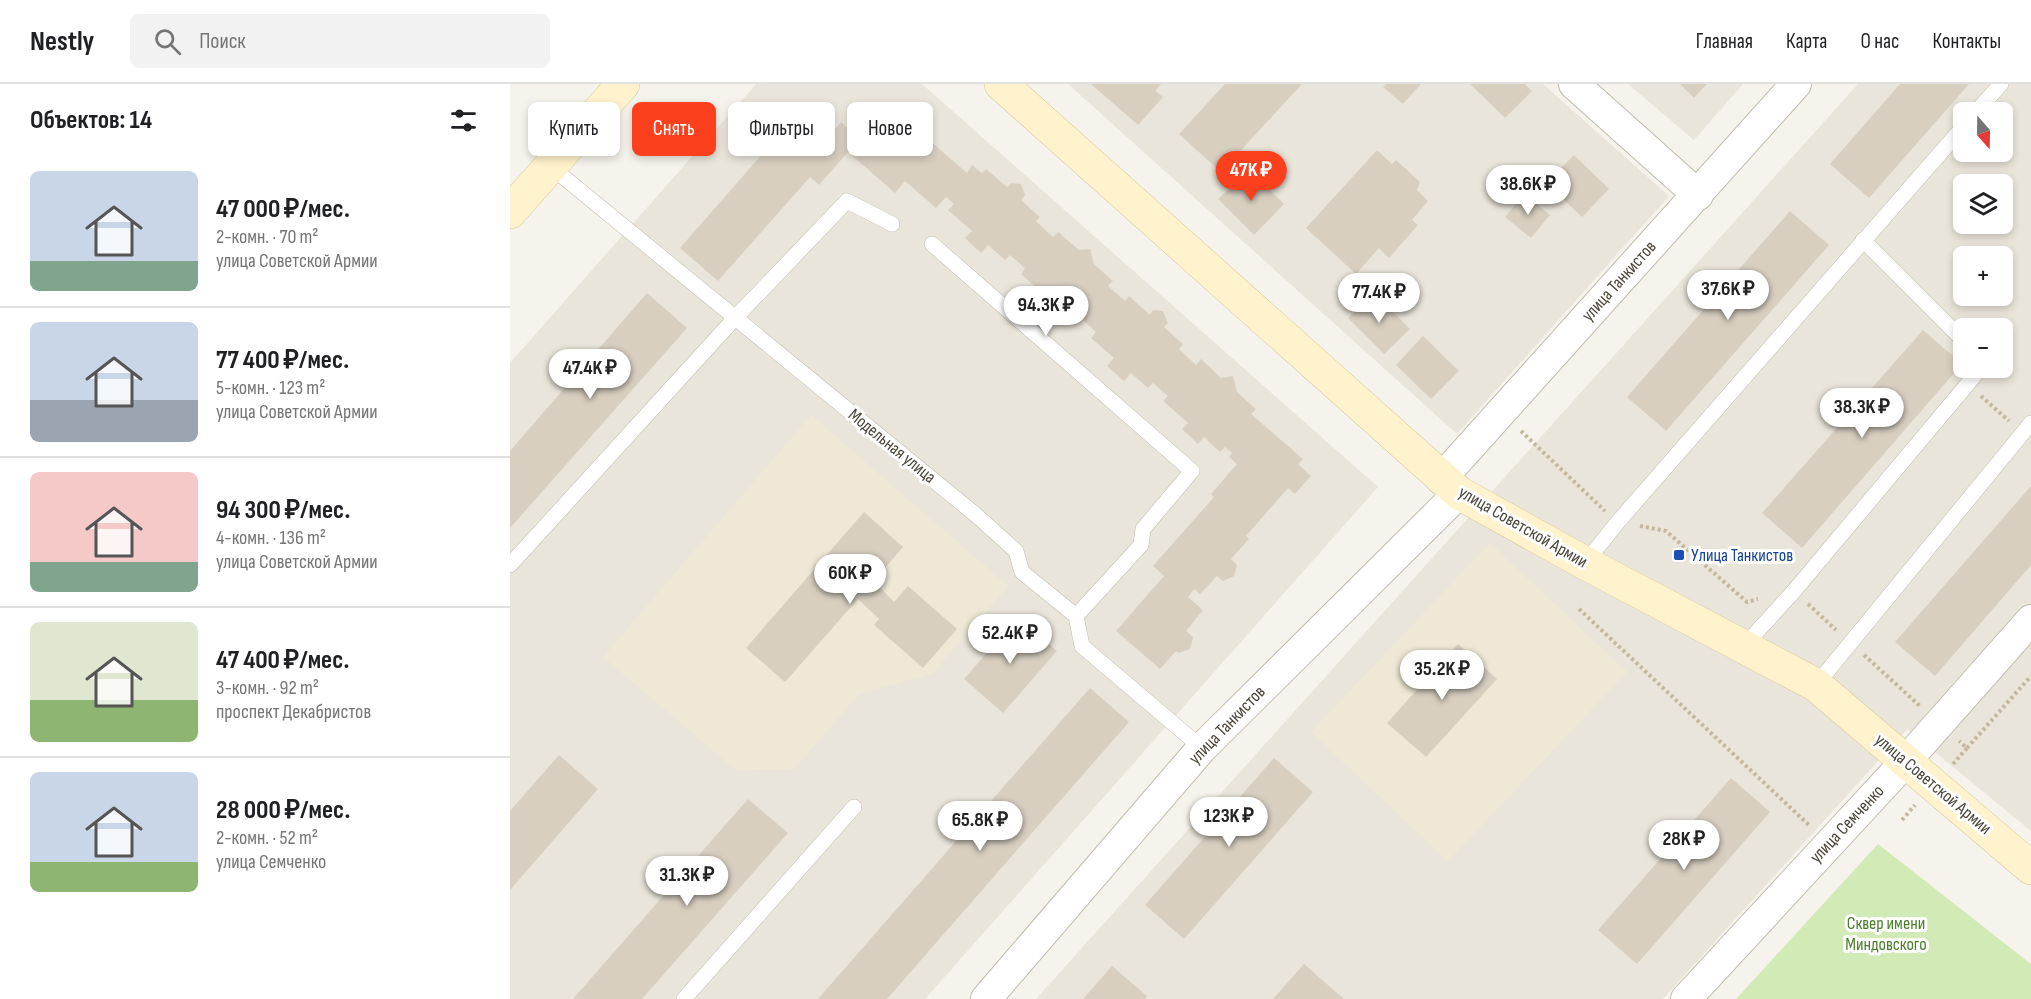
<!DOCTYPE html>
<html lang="ru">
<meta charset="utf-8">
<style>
:root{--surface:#fff;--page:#f2f2f2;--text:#202124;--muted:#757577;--line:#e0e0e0;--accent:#fc3f1d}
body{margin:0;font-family:"Sofia Sans Condensed",sans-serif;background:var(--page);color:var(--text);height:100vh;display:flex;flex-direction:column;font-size:22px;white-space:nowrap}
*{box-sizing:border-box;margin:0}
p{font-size:20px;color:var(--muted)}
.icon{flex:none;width:33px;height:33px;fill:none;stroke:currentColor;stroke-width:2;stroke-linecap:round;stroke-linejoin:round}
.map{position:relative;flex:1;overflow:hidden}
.drawer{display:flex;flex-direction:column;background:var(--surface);width:510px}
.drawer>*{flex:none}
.top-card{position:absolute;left:18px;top:18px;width:570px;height:54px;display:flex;gap:12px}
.needle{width:39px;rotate:160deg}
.buttons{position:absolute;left:1443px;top:18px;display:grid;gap:12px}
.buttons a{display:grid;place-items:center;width:60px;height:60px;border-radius:9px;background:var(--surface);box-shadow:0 3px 9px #0003;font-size:30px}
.price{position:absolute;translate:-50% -51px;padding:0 14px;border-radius:21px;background:#fff;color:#222;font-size:20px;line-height:39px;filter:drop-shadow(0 2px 3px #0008)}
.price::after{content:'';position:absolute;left:50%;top:36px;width:18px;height:14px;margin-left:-9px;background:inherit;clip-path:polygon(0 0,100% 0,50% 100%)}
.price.on{background:var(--accent);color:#fff}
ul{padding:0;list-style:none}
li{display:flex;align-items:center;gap:18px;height:150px;padding:0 30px}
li+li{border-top:2px solid var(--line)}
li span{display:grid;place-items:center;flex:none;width:168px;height:120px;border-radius:9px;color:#555}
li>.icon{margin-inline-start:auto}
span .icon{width:72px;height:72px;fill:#fffc;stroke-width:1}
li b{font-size:26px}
h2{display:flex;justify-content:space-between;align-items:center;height:72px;padding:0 30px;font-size:26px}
.pill{padding:0 21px;border-radius:9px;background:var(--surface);box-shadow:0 3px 9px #0003;font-size:21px;line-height:54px}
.pill.on{background:var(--accent);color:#fff}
header{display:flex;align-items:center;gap:36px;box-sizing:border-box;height:84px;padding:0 30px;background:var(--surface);border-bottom:2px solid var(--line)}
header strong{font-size:28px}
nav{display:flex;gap:33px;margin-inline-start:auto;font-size:21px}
.search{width:420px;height:54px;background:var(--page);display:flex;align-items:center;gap:15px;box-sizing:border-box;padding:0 21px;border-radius:9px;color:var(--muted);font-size:22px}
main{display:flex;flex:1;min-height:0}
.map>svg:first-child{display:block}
.residential{fill:#eae5da;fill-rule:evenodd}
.education{fill:#efe8d6}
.green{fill:#d2eab5}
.building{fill:#d8cfc1}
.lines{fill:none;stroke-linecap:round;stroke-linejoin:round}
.lane-casing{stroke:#c2bbae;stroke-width:16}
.street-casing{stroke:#c2bbae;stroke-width:32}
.secondary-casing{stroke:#d6c79b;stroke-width:34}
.path{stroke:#c4b79f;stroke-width:4;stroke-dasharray:3 3;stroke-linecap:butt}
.lane{stroke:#fff;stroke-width:15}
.street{stroke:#fff;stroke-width:30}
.secondary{stroke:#fff3cd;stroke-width:33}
.transit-dot{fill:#1a4fb4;stroke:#fff;stroke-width:2}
.labels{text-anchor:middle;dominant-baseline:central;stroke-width:6;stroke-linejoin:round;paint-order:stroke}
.street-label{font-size:18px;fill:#4b4439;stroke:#fff}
.transit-label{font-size:18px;fill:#164399;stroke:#fff;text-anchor:start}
.park-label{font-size:18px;fill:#4a7f2a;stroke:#fff}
</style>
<header>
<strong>Nestly</strong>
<div class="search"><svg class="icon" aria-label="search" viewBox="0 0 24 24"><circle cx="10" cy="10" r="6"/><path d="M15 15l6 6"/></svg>Поиск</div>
<nav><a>Главная</a><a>Карта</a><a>О нас</a><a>Контакты</a></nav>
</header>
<main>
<section class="drawer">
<h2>Объектов: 14<svg class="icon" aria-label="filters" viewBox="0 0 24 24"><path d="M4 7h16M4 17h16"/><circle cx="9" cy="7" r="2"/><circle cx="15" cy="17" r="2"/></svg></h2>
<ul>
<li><span style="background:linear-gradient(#c9d6e8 75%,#7fa58c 0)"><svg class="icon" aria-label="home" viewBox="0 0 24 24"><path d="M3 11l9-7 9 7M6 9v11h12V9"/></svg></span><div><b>47 000 ₽/мес.</b><p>2-комн. · 70 m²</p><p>улица Советской Армии</p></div></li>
<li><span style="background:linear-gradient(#c9d6e8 65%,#9aa5b1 0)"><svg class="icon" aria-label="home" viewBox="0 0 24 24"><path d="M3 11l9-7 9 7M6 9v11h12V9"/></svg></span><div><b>77 400 ₽/мес.</b><p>5-комн. · 123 m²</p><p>улица Советской Армии</p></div></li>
<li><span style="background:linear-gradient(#f6c9c9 75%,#7fa58c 0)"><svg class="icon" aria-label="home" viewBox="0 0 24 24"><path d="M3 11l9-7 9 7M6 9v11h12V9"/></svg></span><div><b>94 300 ₽/мес.</b><p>4-комн. · 136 m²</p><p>улица Советской Армии</p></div></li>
<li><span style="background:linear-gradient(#dfe7d0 65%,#8fb573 0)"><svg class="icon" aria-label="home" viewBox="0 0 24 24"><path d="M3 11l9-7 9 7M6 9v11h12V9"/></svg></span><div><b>47 400 ₽/мес.</b><p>3-комн. · 92 m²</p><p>проспект Декабристов</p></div></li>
<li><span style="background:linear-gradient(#c9d6e8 75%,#8fb573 0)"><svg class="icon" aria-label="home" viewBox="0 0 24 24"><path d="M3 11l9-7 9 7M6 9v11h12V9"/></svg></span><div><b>28 000 ₽/мес.</b><p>2-комн. · 52 m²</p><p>улица Семченко</p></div></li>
</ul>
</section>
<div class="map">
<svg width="1521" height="915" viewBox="0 0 1521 915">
<rect width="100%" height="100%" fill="#f6f3ec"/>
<g class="residential">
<path d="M246 0H412L868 403 415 915H0V279Z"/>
<path d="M558 0H1033L1159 112 947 350Z"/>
<path d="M1118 0H1233L1184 56Z"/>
<path d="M1348 0H1521V747L1397 645 1153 915H526ZM1454 28H1492V68H1454ZM1454 100H1492V140H1454ZM1454 172H1492V212H1454ZM1454 244H1492V284H1454Z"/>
</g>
<g class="education">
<path d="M301 331 498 502 422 590 349 610 284 685 226 686 93 573Z"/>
<path d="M980 459 1117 588 938 777 801 648Z"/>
</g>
<path class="green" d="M1368 760 1521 880V915H1226Z"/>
<g class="building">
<path d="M581 0H651L645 7 653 13 628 41Z"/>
<path d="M715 0H792L711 88 669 50Z"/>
<path d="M876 0H911L893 20 873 3Z"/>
<path d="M960 0H1015L1022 7 995 34Z"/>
<path d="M1170 0H1197L1184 14Z"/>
<path d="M1390 0H1459L1359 114 1320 80Z"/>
<path d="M290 27 319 52 331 38 340 46 355 30 380 52 395 35 457 89 462 81 472 89 476 85 497 103 501 99 511 100 515 111 511 116 530 133 526 137 543 153 548 148 569 166 580 165 584 180 603 197 598 202 615 217 619 212 640 231 643 226 653 227 658 239 654 243 673 260 669 265 686 281 691 275 711 294 723 292 727 308 746 325 741 330 793 375 788 380 801 392 785 410 778 404 736 452 739 455 721 475 727 481 724 492 713 497 707 492 690 510 684 505 678 513 693 526 676 547 683 553 680 565 669 569 666 567 650 585 606 547 654 492 643 482 704 413 701 410 727 380 719 373 722 369 715 363 710 368 694 353 688 360 672 345 678 339 653 317 658 312 643 299 638 304 621 289 614 297 597 282 604 274 581 254 586 248 572 235 567 240 551 226 545 232 529 218 535 211 511 190 515 184 500 171 495 176 478 161 471 169 455 154 462 147 438 126 444 120 436 113 426 124 395 97 385 109 338 68 309 101 300 93 208 197 170 164Z"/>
<path d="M867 66 882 80 886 76 910 98 907 106 918 117 902 136 908 141 879 174 869 164 846 190 796 144Z"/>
<path d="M1064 71 1099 105 1072 133 1036 99Z"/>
<path d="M739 85 774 120 744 151 708 115Z"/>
<path d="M1014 110 1040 131 1021 154 995 133Z"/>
<path d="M1280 127 1319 161 1156 347 1117 313Z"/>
<path d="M137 209 177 244 0 444V367Z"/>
<path d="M864 209 900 245 874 270 838 234Z"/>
<path d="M1413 246 1452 280 1292 464 1252 429Z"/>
<path d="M913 252 949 287 921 315 886 281Z"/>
<path d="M1521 402V481L1425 592 1385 558Z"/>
<path d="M354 428 393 463 364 497 384 518 398 502 447 545 413 584 364 541 369 535 348 515 275 598 236 564Z"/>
<path d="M508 533 547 567 493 629 454 595Z"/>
<path d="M948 560 987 595 916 673 877 639Z"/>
<path d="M580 604 619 638 377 915H308Z"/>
<path d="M49 671 88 705 0 806V727Z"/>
<path d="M764 674 803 708 674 855 635 821Z"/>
<path d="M1221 694 1260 728 1127 880 1088 846Z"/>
<path d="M238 715 278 749 132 915H63Z"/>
<path d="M794 880 834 915H763Z"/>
<path d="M602 882 637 912 635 915H573Z"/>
</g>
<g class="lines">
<defs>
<g id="lane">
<path d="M1466 28 1491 0"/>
<path d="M40 82 466 431 506 467 512 488 566 532 572 562 692 664"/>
<path d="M1353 156 1454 257"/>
<path d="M422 160 682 387 633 445 631 461 566 532"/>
<path d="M1075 479 1107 439 1454 42"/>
<path d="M0 481 225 234 337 117 382 140"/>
<path d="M1235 561 1284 507 1471 284"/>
<path d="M1306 601 1521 339"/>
<path d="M174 915 344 723"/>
</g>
<g id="street">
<path d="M1064 0 1188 111"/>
<path d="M931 395 1286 0"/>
<path d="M476 915 692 664 949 409"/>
<path d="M1176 915 1396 677 1521 536"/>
</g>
<g id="secondary">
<path d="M491 0 949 409 1075 479 1306 601 1521 784"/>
<path d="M0 128 113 0"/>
</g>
</defs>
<use href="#lane" class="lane-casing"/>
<use href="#street" class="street-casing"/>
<use href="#secondary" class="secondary-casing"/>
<g class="path">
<path d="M1471 312 1499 337"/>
<path d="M1011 347 1095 427"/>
<path d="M1130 442 1156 447 1237 518 1248 515"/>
<path d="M1298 520 1326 546"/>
<path d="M1069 525 1300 742"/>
<path d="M1354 571 1410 622"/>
<path d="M1457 664 1521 592"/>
<path d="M1443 680 1457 664 1449 657"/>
<path d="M1392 736 1405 721"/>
</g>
<use href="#lane" class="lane"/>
<use href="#street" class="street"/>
<use href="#secondary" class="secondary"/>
</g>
<rect class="transit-dot" x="1163" y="465" width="12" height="12" rx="3"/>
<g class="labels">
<g class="street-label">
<text transform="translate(1109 197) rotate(-48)">улица Танкистов</text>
<text transform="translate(382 362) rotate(39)">Модельная улица</text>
<text transform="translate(1013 443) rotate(30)">улица Советской Армии</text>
<text transform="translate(717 641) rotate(-46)">улица Танкистов</text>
<text transform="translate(1423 700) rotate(40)">улица Советской Армии</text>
<text transform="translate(1337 740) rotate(-47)">улица Семченко</text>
</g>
<g class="transit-label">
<text x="1181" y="471">Улица Танкистов</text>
</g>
<g class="park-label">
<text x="1376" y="839">Сквер имени<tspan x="1376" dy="21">Миндовского</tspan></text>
</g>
</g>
</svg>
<div class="buttons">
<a><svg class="needle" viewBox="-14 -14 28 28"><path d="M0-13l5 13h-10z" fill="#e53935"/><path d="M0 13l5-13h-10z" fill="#757577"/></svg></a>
<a><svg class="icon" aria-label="layers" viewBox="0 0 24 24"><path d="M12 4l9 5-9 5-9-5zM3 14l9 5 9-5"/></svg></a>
<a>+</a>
<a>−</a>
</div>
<b class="price on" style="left:741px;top:118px">47K ₽</b>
<b class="price" style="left:1018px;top:132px">38.6K ₽</b>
<b class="price" style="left:1218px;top:237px">37.6K ₽</b>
<b class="price" style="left:869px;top:240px">77.4K ₽</b>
<b class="price" style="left:536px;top:253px">94.3K ₽</b>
<b class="price" style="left:80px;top:316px">47.4K ₽</b>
<b class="price" style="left:1352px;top:355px">38.3K ₽</b>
<b class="price" style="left:340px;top:521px">60K ₽</b>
<b class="price" style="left:500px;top:581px">52.4K ₽</b>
<b class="price" style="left:932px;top:617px">35.2K ₽</b>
<b class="price" style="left:719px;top:764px">123K ₽</b>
<b class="price" style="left:470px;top:768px">65.8K ₽</b>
<b class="price" style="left:1174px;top:787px">28K ₽</b>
<b class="price" style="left:177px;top:823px">31.3K ₽</b>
<div class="top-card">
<a class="pill">Купить</a>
<a class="pill on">Снять</a>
<a class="pill">Фильтры</a>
<a class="pill">Новое</a>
</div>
</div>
</main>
